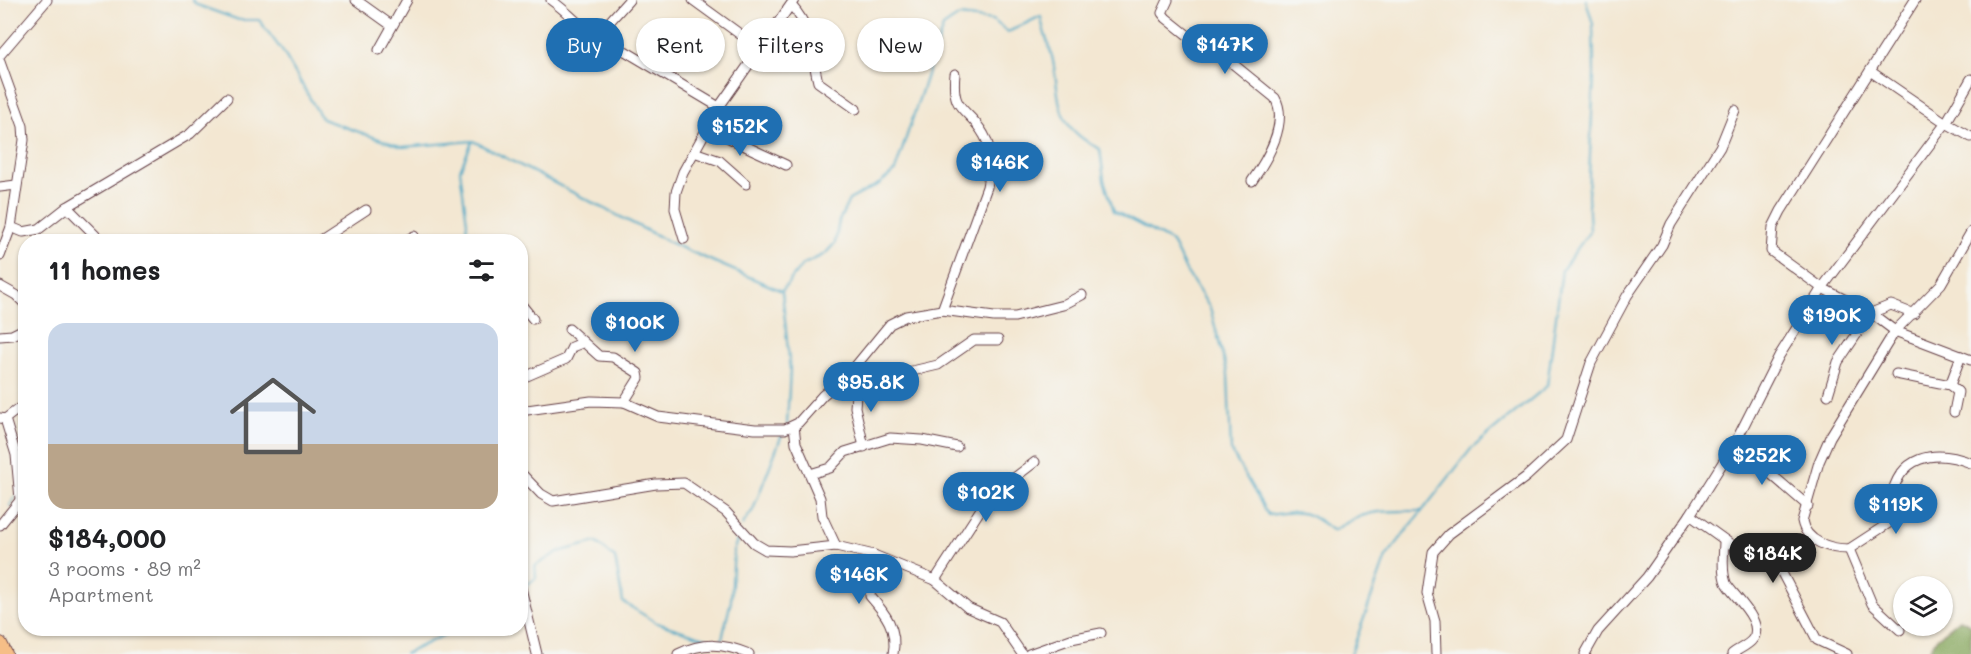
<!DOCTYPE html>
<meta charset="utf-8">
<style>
:root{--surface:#fff;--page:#f6f6f6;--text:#202124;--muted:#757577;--line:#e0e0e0;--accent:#1f6fb2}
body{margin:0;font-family:Mali,sans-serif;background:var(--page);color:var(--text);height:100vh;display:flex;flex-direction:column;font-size:22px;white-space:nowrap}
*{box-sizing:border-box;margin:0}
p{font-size:20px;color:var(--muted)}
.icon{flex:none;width:33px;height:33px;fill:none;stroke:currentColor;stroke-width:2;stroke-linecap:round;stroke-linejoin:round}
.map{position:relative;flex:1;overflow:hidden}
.sheet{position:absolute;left:18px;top:234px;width:510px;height:402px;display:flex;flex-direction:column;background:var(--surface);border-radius:24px;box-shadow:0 2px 4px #0004}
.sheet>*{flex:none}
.top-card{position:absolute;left:546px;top:18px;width:570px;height:54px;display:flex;gap:12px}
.tools{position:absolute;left:1893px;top:576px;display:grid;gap:12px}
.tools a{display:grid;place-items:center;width:60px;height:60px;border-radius:50%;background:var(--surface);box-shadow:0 2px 4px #0004;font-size:30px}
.price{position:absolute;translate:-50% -51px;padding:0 14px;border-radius:21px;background:var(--accent);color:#fff;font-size:20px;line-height:39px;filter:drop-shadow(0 2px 3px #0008)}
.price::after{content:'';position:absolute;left:50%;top:36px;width:18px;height:14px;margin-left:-9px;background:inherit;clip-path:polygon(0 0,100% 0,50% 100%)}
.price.current{background:#222;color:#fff}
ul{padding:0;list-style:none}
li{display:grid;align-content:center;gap:12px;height:318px;padding:0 30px}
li+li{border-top:2px solid var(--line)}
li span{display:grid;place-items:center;height:186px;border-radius:18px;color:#555}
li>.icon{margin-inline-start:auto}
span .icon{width:108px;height:108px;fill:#fffc;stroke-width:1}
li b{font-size:26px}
h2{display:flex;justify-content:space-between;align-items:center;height:72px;padding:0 30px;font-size:26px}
.pill{padding:0 21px;border-radius:27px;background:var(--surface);box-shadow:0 2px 4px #0004;font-size:21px;line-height:54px}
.pill.current{background:var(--accent);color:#fff}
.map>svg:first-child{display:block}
.forest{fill:#83a459;stroke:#666242;stroke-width:1.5}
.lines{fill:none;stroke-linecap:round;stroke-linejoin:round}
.stream{stroke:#45a6c5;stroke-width:2}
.minor-casing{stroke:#633d44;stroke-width:11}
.highway-casing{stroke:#633d44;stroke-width:16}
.minor{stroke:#fff;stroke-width:9}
.highway{stroke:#f6be87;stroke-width:14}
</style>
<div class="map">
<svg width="1971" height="654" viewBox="0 0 1971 654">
<rect width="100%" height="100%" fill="#f6f6f2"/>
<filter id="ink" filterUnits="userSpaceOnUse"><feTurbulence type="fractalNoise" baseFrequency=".0167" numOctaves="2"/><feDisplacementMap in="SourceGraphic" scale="12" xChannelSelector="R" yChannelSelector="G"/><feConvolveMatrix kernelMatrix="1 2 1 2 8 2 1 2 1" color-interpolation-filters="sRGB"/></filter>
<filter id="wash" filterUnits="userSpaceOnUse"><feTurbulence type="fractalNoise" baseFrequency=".008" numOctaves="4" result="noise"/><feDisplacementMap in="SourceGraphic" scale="24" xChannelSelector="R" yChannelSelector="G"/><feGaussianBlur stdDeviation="1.35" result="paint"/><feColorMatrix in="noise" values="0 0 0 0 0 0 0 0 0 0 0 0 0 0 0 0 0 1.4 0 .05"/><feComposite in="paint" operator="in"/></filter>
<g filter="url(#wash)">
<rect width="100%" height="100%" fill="#f3e7d2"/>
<path class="forest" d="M1960 619 1971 625V654H1927L1937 638Z"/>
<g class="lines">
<g class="stream">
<path d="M192 0 197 5 239 20H259L283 52 322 119 402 147 473 141 675 245 782 291 790 370 787 424"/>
<path d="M465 242 467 222 460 170 472 142"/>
<path d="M782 291 802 265 825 254 835 243 839 221 849 200 879 184 895 171 943 27 959 16 993 20 1008 32 1041 16C1042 31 1050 45 1053 61 1061 104 1054 126 1100 149L1104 180 1114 211 1172 242 1186 271 1210 308 1228 375 1231 451 1268 515C1300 511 1307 509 1333 531 1367 508 1382 511 1422 511"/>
<path d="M10 506 16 495"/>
<path d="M742 525 753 510 783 432"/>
<path d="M525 586 536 578 535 566 558 552 596 542 615 558 623 602 657 623 718 642"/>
<path d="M721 643 731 601 734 549 740 532"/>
<path d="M405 654 458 628"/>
<path d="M1351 654 1386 557 1471 449 1547 386 1562 270 1590 231 1588 195 1594 74 1593 24 1586 0"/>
</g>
</g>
</g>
<g filter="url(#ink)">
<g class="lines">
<defs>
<g id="minor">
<path d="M356 0 391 25"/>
<path d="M551 0C578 19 591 43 625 51L719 107"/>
<path d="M693 0 759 48"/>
<path d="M1168 0 1162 13 1166 18 1196 42 1227 59 1275 98C1289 123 1266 161 1252 181"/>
<path d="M1915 0 1781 211 1773 227 1771 251 1822 288 1871 313 1895 331 1971 360"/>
<path d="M791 5C814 31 810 49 818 82L856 109"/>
<path d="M594 39 629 0"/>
<path d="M379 50 407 0"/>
<path d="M0 55 47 0"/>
<path d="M0 62 23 126 24 140 11 227 0 256"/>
<path d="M1870 71 1946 123 1971 137"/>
<path d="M708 126C733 142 759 152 786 165"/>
<path d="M694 152 720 161 746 184"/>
<path d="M0 187 16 185"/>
<path d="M67 207 102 242"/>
<path d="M11 227 23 232 39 229 67 207 190 134 227 98"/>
<path d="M684 239 675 209 676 192 683 172 719 107 794 0"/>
<path d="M317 242 366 210"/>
<path d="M403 242 414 236"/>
<path d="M0 286 16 295 26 305"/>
<path d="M520 303 533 319"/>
<path d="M942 310 987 187C990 171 993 150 984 135 968 106 951 114 955 74"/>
<path d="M569 329 599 356 613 357 638 373 639 378 624 402"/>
<path d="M0 336 12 335 26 328"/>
<path d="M849 374 857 384 938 365 974 340H998"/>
<path d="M1896 374 1950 385"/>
<path d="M520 379 566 359 572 347 582 343"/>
<path d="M857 384 855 407 864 447"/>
<path d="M1828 395 1838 362 1871 313 1891 305 1914 314"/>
<path d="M520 411 591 401 624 402 658 417 755 429H785L798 423 823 395 849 374 890 324 906 316 942 310 994 317H1015L1063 305 1082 295"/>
<path d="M1954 412 1958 392 1950 385 1961 356"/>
<path d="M0 418 5 419 16 455 20 499"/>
<path d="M5 419 26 403"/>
<path d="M794 426 796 443 820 498 822 516 836 546"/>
<path d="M1735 443 1808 506"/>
<path d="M520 472 541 494 553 501 656 484 684 483 726 512 754 543 766 550 790 551 836 546 874 555 935 580 968 608 1000 622 1022 654"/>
<path d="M810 474 830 468 845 452 890 438 922 440 957 447"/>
<path d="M1690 515 1736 548 1769 558 1782 573 1817 640 1847 654"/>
<path d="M0 525 26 493"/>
<path d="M1724 540C1724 553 1721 570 1726 583 1732 595 1767 623 1752 640 1747 646 1738 649 1732 654"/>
<path d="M1849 549C1830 549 1806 542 1802 521L1819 462 1830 437 1895 331 1941 284 1971 232"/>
<path d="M874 555 870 596C885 613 898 629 893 654"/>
<path d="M935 580 988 498 1035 462"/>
<path d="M520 584 537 654"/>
<path d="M1900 630 1872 604 1849 549 1889 523C1894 515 1890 509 1891 500 1898 456 1934 448 1971 463"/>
<path d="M425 631 426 628"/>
<path d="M678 654C703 642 723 643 749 654"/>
<path d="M1029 654 1071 639 1101 633"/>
<path d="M1436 654 1435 621 1427 593 1433 552 1449 534 1526 477 1566 440 1591 363 1627 296 1662 245 1671 224 1720 147 1735 110"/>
<path d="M1585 654 1598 631 1647 577 1690 515 1735 443 1779 356 1822 288 1946 123 1971 79"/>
</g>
<path id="highway" d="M0 644 5 654"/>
</defs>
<use href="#minor" class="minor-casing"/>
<use href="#highway" class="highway-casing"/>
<use href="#minor" class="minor"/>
<use href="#highway" class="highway"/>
</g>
</g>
</svg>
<div class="tools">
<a><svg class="icon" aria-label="layers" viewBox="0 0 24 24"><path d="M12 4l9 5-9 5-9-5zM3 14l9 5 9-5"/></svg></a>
</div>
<b class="price" style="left:1225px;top:75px">$147K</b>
<b class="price" style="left:740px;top:157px">$152K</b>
<b class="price" style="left:1000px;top:193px">$146K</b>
<b class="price" style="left:1832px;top:346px">$190K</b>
<b class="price" style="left:635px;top:353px">$100K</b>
<b class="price" style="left:871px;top:413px">$95.8K</b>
<b class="price" style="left:1762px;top:486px">$252K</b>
<b class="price" style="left:986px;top:523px">$102K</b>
<b class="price" style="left:1896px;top:535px">$119K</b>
<b class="price current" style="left:1773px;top:584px">$184K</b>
<b class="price" style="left:859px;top:605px">$146K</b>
<div class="top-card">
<a class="pill current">Buy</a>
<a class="pill">Rent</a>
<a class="pill">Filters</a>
<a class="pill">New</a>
</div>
<section class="sheet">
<h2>11 homes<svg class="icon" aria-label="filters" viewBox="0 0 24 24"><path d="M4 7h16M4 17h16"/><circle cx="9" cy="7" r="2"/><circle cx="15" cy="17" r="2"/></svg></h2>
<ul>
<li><span style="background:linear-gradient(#c9d6e8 65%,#b9a48a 0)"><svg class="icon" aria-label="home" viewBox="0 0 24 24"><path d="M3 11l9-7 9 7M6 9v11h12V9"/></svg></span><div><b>$184,000</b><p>3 rooms · 89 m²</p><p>Apartment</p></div></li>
</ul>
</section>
</div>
